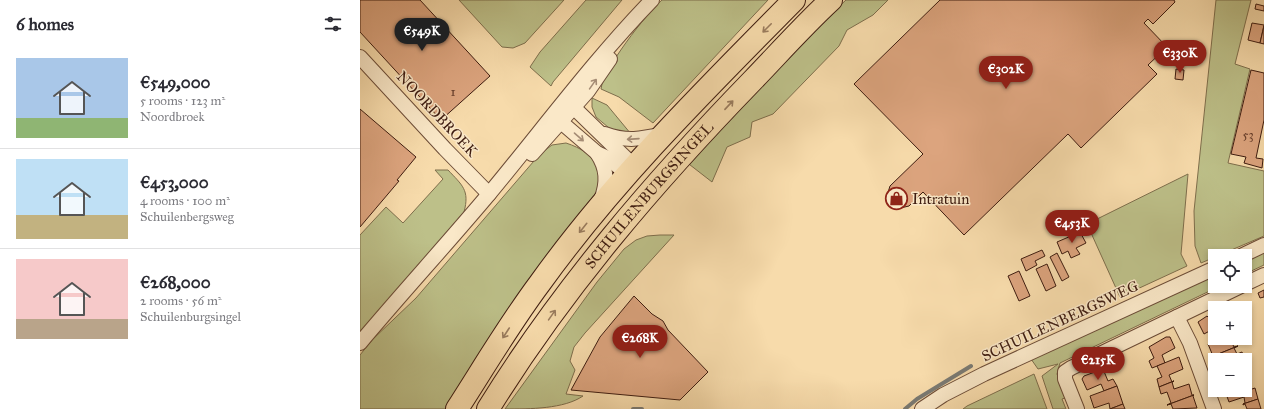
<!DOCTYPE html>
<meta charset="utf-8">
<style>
:root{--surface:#fff;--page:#f2f2f3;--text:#2b2b33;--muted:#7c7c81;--line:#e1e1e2;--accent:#8f2418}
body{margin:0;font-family:"IM FELL Great Primer",serif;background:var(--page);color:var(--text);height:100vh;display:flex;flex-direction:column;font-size:15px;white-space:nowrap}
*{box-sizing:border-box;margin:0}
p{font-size:13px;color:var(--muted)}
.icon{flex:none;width:22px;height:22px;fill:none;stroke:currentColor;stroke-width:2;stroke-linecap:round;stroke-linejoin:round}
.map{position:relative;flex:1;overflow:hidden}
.drawer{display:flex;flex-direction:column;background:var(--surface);width:360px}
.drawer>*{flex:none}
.controls{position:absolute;left:848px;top:249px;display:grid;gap:8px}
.controls a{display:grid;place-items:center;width:44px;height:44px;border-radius:0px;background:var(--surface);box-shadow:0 2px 6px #0003;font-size:20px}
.price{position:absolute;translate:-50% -34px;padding:0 9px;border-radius:14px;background:var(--accent);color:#fff;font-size:13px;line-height:26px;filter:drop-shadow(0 1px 2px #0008)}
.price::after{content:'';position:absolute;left:50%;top:24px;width:12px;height:9px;margin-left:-6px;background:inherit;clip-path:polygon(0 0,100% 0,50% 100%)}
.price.active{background:#222;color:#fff}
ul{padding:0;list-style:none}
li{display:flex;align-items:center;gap:12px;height:100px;padding:0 16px}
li+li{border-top:1px solid var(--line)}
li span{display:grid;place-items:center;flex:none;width:112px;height:80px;border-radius:0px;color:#555}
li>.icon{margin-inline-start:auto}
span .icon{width:48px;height:48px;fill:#fffc;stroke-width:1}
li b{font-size:17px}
h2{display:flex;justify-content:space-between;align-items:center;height:48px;padding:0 16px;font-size:17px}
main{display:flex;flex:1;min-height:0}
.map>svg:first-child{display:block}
.green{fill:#bdc089;stroke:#7e6e4c}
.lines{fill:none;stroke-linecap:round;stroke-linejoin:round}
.stream{stroke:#7a7a73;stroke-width:4}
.building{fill:#dca47e;stroke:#3e1c10}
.minor-casing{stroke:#6c4c37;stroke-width:16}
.primary-casing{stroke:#3e1c10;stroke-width:24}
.minor{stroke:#fae8c8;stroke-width:14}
.primary{stroke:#f7dbab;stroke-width:22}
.oneway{stroke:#9a7c5e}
.oneway2{stroke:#a58c75}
.labels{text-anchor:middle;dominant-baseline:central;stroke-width:3;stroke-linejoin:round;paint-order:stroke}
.number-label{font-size:13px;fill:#663e2c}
.street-label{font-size:15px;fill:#3e1c10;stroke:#fae8c8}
.poi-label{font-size:15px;fill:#3e1c10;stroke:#fae8c8;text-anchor:start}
</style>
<main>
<section class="drawer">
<h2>6 homes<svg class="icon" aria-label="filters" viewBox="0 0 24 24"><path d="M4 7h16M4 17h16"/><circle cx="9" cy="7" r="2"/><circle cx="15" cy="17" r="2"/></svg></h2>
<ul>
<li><span style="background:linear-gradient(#a9c7e8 75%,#8fb573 0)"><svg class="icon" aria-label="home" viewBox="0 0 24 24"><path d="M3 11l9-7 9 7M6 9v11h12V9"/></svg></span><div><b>€549,000</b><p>5 rooms · 123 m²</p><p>Noordbroek</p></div></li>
<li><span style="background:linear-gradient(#bfe0f5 70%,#c2b280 0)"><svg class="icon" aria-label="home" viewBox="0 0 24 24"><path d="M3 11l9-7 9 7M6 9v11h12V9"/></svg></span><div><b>€453,000</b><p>4 rooms · 100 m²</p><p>Schuilenbergsweg</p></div></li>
<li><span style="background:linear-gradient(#f6c9c9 75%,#b9a48a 0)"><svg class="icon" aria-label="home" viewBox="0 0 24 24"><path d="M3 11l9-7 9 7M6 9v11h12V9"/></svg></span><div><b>€268,000</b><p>2 rooms · 56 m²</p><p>Schuilenburgsingel</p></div></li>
</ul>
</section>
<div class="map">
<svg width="904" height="409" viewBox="0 0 904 409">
<rect width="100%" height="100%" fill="#f7dbab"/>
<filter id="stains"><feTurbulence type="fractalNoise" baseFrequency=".005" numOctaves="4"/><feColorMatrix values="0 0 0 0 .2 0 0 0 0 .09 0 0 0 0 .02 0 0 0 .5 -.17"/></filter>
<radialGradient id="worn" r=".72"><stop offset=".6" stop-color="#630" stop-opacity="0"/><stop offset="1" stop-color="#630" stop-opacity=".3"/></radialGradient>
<g class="green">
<path d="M99 0H204L165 43 153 48 142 47Z"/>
<path d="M226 0H262L193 82 191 86 170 67 180 52Z"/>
<path d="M302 0H408L293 123 259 97 241 89C243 69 286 14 302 0Z"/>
<path d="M486 0H528L513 15 487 30 479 46 413 114 392 122 390 137 367 147 352 182 325 161 439 44Z"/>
<path d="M856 0H891L875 64 890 69 868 163 904 171V236L841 263 835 246 834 211Z"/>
<path d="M232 98 247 105 271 134 255 133 236 117 232 107Z"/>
<path d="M206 143C237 153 246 172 234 201L131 340 86 409H0V355L12 340 56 298 180 154 192 145Z"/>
<path d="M75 170H88C102 185 110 190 104 212L0 334V235L26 207 43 223 83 179Z"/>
<path d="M828 174 821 254 827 266 760 297 727 224Z"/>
<path d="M300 235H314L225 333 214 347 210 361 215 370 206 394 223 396C204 409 170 409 145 409L237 282 264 249 276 240 287 236Z"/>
<path d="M904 250V265L885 274V259Z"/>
<path d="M855 273V286H860L700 363 697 374 705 398 702 399 706 409H693L682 376 698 364 678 369 671 359Z"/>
<path d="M674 374 687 409H603L607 406Z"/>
</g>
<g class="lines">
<g class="stream">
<path d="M273 409H282"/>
<path d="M545 409 557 399 611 366"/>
</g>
</g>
<g class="building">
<path d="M0 0H60L130 76 81 120 0 32Z"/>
<path d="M580 0H814L815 2 793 24 788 19 784 23 807 47 788 65 797 74 721 148 708 134 604 235 563 192 549 206 536 209 526 199 530 186 563 154 494 84Z"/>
<path d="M896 4 904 6V11L895 9Z"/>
<path d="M892 23 904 25 900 43 888 40Z"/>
<path d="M904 26V44L900 43Z"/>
<path d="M816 69 824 70 823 80 815 79Z"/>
<path d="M891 70 904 73V120L896 158 903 159 902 168 884 163 886 157 871 154Z"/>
<path d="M0 109 56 157 37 180 39 181 0 227Z"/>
<path d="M716 230 718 233 720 232 726 243 716 248 720 254 711 258 708 251 702 254 697 242 711 236 710 233Z"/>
<path d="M682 250 685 256 675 261 677 265 666 271 661 259Z"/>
<path d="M697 253 709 277 702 281 690 257Z"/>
<path d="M687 264 696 286 686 291 676 269Z"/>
<path d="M659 271 670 296 659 301 648 276Z"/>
<path d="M904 290V297L900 298 898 293Z"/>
<path d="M274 296 292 314 303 321 308 330 348 372 320 400 211 390 240 337Z"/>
<path d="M855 314V328L844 334 838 322 847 316 848 317Z"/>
<path d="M806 337H810L815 348 802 355 805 363 792 368 789 361 794 358 789 347Z"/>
<path d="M862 338H876L871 341 874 347 878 346 851 357 853 356 848 344Z"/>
<path d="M878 346 874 348 877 354 882 352 886 363 885 360H855V362L853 357H851Z"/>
<path d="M819 357 823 369 809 375 812 382 814 381 799 387 797 379 802 377 797 366Z"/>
<path d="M886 363 890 375 885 377V364Z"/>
<path d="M743 369 748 381 753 379 757 386 744 391 741 384 727 390 722 379 724 376Z"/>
<path d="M814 381 812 382 814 389 829 384 832 395H834L807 405 811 403 807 392 801 394 799 387Z"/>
<path d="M891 382 887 384 889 390 895 388 898 399 883 404 885 403 884 397 869 402 865 391H864L885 390V384Z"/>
<path d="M757 386 763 404 750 409 749 403 734 408 730 396Z"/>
<path d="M834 395 833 396 837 408 813 409 811 404 807 405Z"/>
<path d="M898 399 901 409H887L885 404 883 405V404Z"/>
<path d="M763 404 765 409H750Z"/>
</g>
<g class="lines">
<defs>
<g id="minor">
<path d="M0 57 85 149 129 194"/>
<path d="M206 100 275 167"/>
<path d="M194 116 237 153 248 158 268 175"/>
<path d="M245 134C267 142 281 139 303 134"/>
<path d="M237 153C247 168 248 182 241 200"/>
<path d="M172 154 228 91 250 59"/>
<path d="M881 256 904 245"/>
<path d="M885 284 904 275"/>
<path d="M817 317 830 343 854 409"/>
<path d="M0 343C42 293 87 244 129 194 183 129 233 61 292 0"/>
<path d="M562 409 583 395 624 374 855 268"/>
<path d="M717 409 705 379V372L711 368 881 286"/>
</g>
<g id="primary">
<path d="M97 409C124 367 150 323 180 283 254 180 345 90 434 0"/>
<path id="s1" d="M128 409C202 289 295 181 393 80 419 53 444 25 471 0"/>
</g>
</defs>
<use href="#minor" class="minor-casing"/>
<use href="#primary" class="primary-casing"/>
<use href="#minor" class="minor"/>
<use href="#primary" class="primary"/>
</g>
<defs><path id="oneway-shaft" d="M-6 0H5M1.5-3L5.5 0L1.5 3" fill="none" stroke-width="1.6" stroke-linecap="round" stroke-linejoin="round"/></defs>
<g class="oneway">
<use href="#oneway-shaft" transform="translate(407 28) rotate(135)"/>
<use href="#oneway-shaft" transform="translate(369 105) rotate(-47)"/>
<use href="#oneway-shaft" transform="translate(223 228) rotate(129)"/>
<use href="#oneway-shaft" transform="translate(192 315) rotate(-55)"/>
<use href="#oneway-shaft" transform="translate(146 333) rotate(123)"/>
</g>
<g class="oneway2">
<use href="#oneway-shaft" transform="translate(233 84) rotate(-55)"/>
<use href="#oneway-shaft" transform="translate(219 137) rotate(41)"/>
<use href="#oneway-shaft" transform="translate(273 139) rotate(176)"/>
</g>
<defs>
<symbol id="shop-ring" viewBox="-11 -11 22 22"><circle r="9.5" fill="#fae8c8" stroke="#8f2418" stroke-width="1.5"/><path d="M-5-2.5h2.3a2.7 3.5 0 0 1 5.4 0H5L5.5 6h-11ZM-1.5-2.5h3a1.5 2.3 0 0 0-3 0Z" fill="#8f2418"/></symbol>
</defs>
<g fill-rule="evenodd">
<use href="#shop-ring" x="524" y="186" width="25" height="25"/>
</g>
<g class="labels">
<g class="number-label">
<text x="93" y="92">1</text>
<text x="888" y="135">53</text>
</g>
<g class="street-label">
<text transform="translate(77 114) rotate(47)">NOORDBROEK</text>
<text stroke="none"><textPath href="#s1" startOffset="268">SCHUILENBURGSINGEL</textPath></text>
<text transform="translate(700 321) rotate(-25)">SCHUILENBERGSWEG</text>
</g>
<g class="poi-label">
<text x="552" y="199">Intratuin</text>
</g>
</g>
<rect width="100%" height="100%" filter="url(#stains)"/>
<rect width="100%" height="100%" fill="url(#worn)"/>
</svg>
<div class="controls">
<a><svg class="icon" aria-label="locate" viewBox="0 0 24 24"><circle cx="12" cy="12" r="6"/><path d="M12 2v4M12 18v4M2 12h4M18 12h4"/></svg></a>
<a>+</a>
<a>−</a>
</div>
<b class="price active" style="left:62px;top:52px">€549K</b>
<b class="price" style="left:820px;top:74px">€330K</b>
<b class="price" style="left:646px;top:90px">€302K</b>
<b class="price" style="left:712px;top:244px">€453K</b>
<b class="price" style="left:280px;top:359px">€268K</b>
<b class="price" style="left:738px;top:381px">€215K</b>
</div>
</main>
